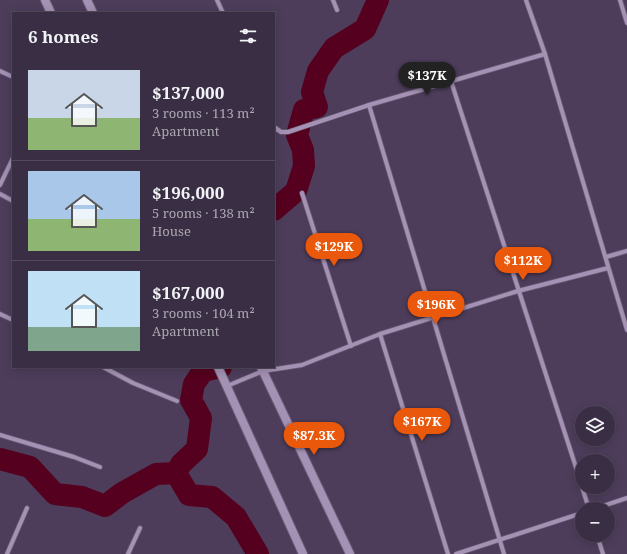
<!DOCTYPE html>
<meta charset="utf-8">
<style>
:root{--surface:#3a2e44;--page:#41364b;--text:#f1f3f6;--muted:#aba8b2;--line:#544a5d;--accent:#ea580c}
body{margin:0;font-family:"Noto Serif",serif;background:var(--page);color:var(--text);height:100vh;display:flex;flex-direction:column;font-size:15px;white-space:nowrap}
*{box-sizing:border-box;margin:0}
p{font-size:13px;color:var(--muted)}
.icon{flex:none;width:22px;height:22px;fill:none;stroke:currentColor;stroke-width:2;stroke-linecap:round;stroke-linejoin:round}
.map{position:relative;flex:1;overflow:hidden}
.panel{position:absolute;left:12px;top:12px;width:263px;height:356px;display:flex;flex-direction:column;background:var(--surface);border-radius:0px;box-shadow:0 2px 10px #0003,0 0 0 1px var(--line)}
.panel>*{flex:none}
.fabs{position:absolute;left:575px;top:406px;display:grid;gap:8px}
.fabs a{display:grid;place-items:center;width:40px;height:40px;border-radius:50%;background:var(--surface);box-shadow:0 2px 10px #0003,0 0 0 1px var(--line);font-size:20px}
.price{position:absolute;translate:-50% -34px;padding:0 9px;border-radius:14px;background:var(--accent);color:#fff;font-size:13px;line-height:26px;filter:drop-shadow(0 1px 2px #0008)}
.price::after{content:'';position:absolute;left:50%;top:24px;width:12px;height:9px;margin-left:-6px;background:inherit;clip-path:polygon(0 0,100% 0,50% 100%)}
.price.current{background:#222;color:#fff}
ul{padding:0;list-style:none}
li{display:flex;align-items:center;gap:12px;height:100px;padding:0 16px}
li+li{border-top:1px solid var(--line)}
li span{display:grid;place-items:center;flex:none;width:112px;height:80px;border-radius:0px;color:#555}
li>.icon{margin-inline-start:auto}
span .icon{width:48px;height:48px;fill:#fffc;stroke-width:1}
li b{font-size:17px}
h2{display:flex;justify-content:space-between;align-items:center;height:48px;padding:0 16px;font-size:17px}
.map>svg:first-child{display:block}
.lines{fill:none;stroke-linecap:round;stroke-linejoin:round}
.river{stroke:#55001e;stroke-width:22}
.street-casing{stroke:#6a5c75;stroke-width:5.5}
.secondary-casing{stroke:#6a5c75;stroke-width:10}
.street{stroke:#a491b4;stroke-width:4}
.secondary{stroke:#a491b4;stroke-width:8}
</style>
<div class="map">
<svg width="627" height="554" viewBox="0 0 627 554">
<rect width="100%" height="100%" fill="#4d3d5b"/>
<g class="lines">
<g class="river">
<path d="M274 210 296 191 304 166 303 150 297 135 304 110 317 107 312 92 318 71 334 48 365 29 378 0"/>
<path d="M221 367 203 371 194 384 191 400 201 418 197 449 181 464 176 473 189 495 212 497 236 517 258 554"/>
<path d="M0 459 30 467 55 494 82 497 105 506 122 493 156 474 176 473"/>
</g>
<defs>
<g id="street">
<path d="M217 0 223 13"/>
<path d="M333 0 337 10"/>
<path d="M526 0 545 54 627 330"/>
<path d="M620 0 627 23"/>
<path d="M0 71 13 77"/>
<path d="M451 81 582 486"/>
<path d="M369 105 504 554"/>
<path d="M274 127 281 132H288L369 105 545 54"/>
<path d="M0 185 13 158"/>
<path d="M302 193 351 346"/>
<path d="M0 194 13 201"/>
<path d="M606 257 627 251"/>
<path d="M0 314 13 320"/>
<path d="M380 334 448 554"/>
<path d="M103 367 133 383 177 401"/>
<path d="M227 386 263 371 302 365 380 334 518 291 608 268"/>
<path d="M0 435 74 457 100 467"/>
<path d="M582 487 589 509"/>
<path d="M594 509 627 498"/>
<path d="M597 535 603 554"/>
<path d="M7 554 27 508"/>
<path d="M128 554 140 528"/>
<path d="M456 554 582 513"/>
</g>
<g id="secondary">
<path d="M45 0 51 13"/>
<path d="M87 0 93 13"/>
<path d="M218 367 303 554"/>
<path d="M261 367 350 554"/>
</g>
</defs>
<use href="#street" class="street-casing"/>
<use href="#secondary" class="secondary-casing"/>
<use href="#street" class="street"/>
<use href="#secondary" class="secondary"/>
</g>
</svg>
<div class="fabs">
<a><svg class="icon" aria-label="layers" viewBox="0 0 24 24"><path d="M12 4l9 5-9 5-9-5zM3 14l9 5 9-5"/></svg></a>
<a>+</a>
<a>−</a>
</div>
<b class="price current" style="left:427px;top:96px">$137K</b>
<b class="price" style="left:334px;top:267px">$129K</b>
<b class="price" style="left:523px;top:281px">$112K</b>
<b class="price" style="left:436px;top:325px">$196K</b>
<b class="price" style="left:422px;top:442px">$167K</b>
<b class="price" style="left:314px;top:456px">$87.3K</b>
<section class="panel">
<h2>6 homes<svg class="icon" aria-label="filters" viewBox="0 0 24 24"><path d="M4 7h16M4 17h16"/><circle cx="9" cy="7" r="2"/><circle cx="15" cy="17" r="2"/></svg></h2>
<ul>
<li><span style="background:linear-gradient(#c9d6e8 60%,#8fb573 0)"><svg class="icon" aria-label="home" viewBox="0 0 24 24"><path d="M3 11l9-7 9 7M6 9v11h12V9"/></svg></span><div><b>$137,000</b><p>3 rooms · 113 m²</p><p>Apartment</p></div></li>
<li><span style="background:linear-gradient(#a9c7e8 60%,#8fb573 0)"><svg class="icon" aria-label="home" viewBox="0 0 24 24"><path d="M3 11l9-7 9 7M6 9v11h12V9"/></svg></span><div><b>$196,000</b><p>5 rooms · 138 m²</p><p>House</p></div></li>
<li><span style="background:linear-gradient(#bfe0f5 70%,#7fa58c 0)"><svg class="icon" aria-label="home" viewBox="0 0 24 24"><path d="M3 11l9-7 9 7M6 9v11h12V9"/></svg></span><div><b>$167,000</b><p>3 rooms · 104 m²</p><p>Apartment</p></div></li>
</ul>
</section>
</div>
